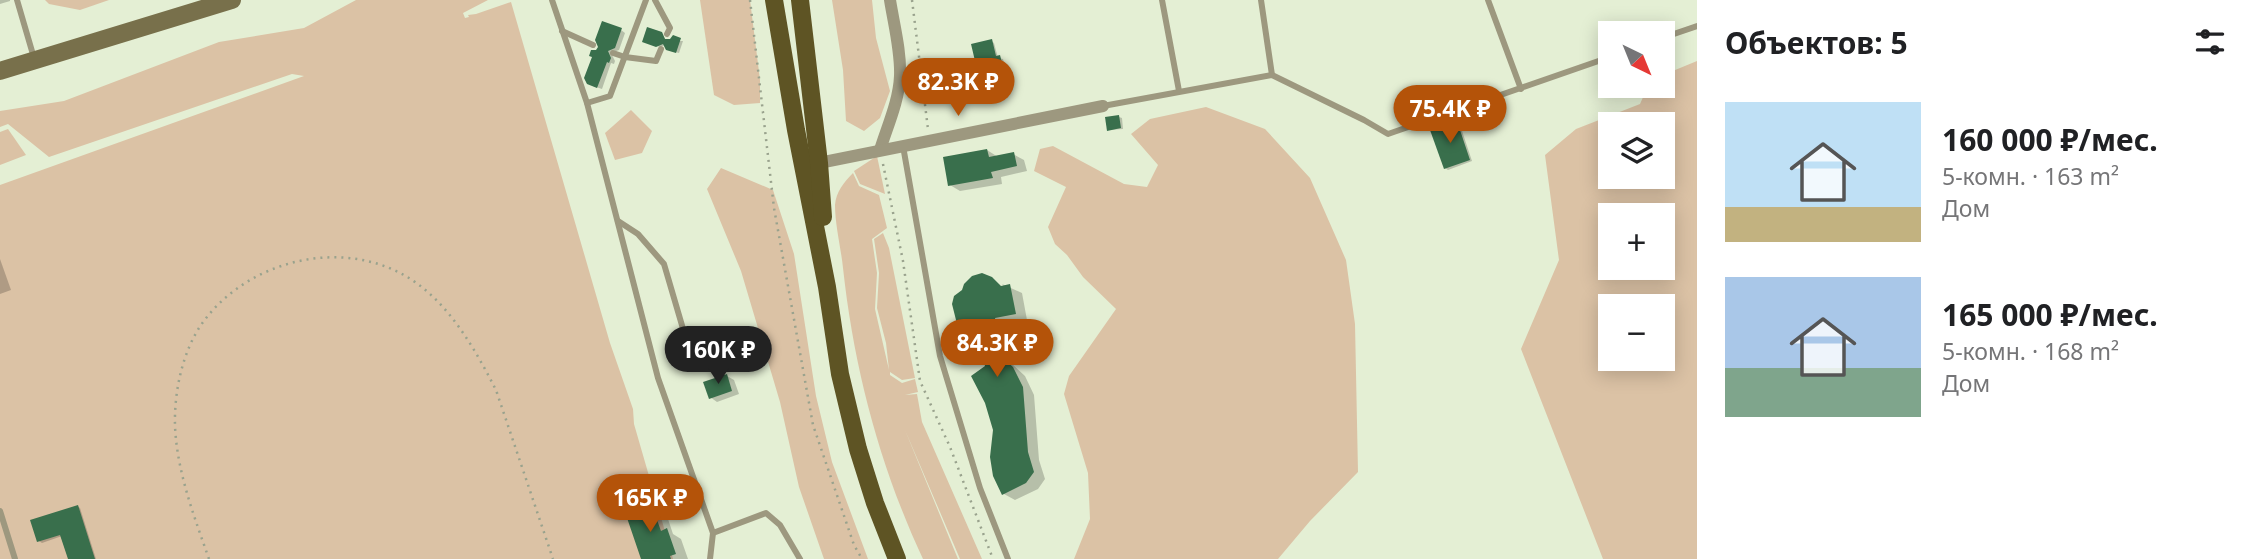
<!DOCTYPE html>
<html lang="ru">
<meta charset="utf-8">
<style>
:root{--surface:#fff;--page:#f2f2f2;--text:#202124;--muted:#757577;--accent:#b45309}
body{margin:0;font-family:"Noto Sans",sans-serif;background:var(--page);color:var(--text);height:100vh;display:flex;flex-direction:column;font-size:26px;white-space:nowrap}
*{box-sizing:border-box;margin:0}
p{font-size:23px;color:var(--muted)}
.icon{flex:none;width:38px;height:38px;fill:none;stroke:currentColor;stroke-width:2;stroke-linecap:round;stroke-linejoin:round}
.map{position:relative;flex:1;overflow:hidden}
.side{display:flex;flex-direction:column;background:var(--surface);width:560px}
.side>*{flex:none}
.needle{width:46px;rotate:137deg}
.tools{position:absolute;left:1598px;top:21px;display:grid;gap:14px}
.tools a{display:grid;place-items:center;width:77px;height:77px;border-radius:0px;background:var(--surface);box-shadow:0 4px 18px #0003;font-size:35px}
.price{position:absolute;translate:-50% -60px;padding:0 16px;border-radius:24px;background:var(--accent);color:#fff;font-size:23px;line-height:46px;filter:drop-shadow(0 2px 4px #0008)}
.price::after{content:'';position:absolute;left:50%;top:42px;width:21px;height:16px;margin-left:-10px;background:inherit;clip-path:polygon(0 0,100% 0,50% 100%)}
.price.selected{background:#222;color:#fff}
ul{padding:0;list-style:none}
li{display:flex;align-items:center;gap:21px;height:175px;padding:0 28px}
li span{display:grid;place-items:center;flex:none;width:196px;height:140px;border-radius:0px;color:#555}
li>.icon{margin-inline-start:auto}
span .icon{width:84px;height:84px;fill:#fffc;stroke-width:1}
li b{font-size:30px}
h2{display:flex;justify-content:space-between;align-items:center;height:84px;padding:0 28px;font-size:30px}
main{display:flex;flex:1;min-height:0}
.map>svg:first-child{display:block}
.green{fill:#dbc2a5;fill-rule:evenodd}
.shadow{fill:#0003}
.building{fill:#396f4c}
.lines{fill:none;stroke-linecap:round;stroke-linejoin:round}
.path{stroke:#99a28d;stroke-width:2.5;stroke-dasharray:2 5;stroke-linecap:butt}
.lane{stroke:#9d987f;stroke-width:6}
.street{stroke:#9d987f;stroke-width:12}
.secondary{stroke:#78704b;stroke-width:18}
.primary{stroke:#5e5424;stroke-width:18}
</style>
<main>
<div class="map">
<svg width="1697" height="559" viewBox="0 0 1697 559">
<rect width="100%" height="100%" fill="#e4efd4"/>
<g class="green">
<path d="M45 0H109L80 10 49 4Z"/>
<path d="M356 0H488L463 13 465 18 469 17 468 15 476 14 511 2 610 343 633 409 634 424 673 559H0V185L304 76 292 74 49 157 8 124 0 127V111L64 101 219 42 304 28Z"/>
<path d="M700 0H750L760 80V103L734 105 714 95Z"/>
<path d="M832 0H872L876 38 890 91 880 118 864 131 846 121 843 70Z"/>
<path d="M1697 61V559H1603L1521 349 1559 260 1545 155 1576 129 1640 104 1648 86H1662L1663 75ZM1610 124H1662V177H1610ZM1610 215H1662V268H1610ZM1610 306H1662V359H1610Z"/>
<path d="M1206 107 1265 129 1310 178 1346 260 1355 324 1358 472 1310 521 1278 559H1074L1090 519 1088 473 1064 394 1069 376 1116 309 1083 277 1067 255 1055 244 1048 227 1066 187 1034 171 1040 149 1053 146 1124 184 1147 187 1158 165 1131 134 1150 119Z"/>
<path d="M631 110 652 131 642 153 615 160 605 133Z"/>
<path d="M8 129 26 155 0 165V132Z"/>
<path d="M877 156 885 194 860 184 854 171Z"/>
<path d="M721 168 773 190 794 254 816 396 832 462 868 559H824L799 487 780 402 741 271 707 189Z"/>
<path d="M853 173 859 186 879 195 887 228 872 239 877 273 875 309 889 370 886 343 877 308 879 273 874 239 883 233 889 248 915 378 902 380 890 372V375L902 383 915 379 918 392 905 395 917 394 922 422 982 559H960L905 430 958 559H923C880 467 854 369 843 268 841 248 835 225 835 205 836 192 844 182 853 173Z"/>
</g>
<g class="shadow">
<path d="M0 0H10V1L0 4Z"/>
<path d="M621 30 625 33 619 50 611 53 615 61 614 64 611 63 602 89 593 86 597 52Z"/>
<path d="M661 34 667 41H683L679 53 671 51 665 45 660 47 647 43Z"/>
<path d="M991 41 994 43 998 58 1003 59 1007 76 990 80 987 78 983 61 977 60Z"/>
<path d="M1119 117 1122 118 1123 129 1108 130Z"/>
<path d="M1457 123 1460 125 1472 161 1448 170 1445 168Z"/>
<path d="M987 150 998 157 1013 154 1024 160 1027 171 1001 177 1002 184 960 191 950 185Z"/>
<path d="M0 259 11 290 0 294Z"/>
<path d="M1002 284 1022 293 1027 320 1006 324 1012 351 1001 354 1025 376 1034 395 1039 460 1045 479 1038 489 1015 500 1004 494 987 366 980 340 964 333 1008 291Z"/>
<path d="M721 328 728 333 733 346 703 356 696 352Z"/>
<path d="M727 376 734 380 739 394 717 402 710 397Z"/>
<path d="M651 505 666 513 673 534 681 539 688 559H642Z"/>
<path d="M77 506 80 508 96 559H69L62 536 42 543 39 541Z"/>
</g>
<g class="building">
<path d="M602 21 622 28 615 48 608 51 611 58 609 63 607 62 597 88 587 84 584 78 592 57 589 56 591 50H596L598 47 595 40Z"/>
<path d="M647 27 662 32 665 39H670L673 35 681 38 676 53 666 50 663 44 656 47 642 42Z"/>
<path d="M992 39 996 56 1000 55 1005 75 985 79 981 60 975 61 971 44Z"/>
<path d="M1119 115 1121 128 1107 131 1105 117Z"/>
<path d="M1457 121 1470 160 1444 169 1430 130Z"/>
<path d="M987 149 989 157 1014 152 1017 166 991 172 993 178 948 186 943 157Z"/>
<path d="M982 273 992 277 1001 286 1010 284 1016 314 995 318 1001 344 991 347 1013 367 1023 387 1028 452 1034 472 1026 483 1002 495 993 476 990 457 993 430 985 403 971 376 985 366 976 334H963L958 328 952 304 954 296 962 290 964 284 972 276Z"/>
<path d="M721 327 727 342 695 353 691 337Z"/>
<path d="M727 374 732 391 709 399 703 382Z"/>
<path d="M651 503 661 531 667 528 676 554 670 556 671 559H641L625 512Z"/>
<path d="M78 505 95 559H68L60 535 37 542 30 520Z"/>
</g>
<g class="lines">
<g class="path">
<path d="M750 0 774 208 813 425 854 545 862 559"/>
<path d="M912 0 928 129"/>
<path d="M883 164 903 261 920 381 950 447 993 559"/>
<path d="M209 559C194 516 177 472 175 426 174 393 182 353 201 325 245 261 341 236 409 278 449 303 475 349 496 390L553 559"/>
</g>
<g class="lane">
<path d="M17 0 34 58"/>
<path d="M552 0 587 103 658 378 713 533 710 559"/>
<path d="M655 0 670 28 667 34"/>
<path d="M1162 0 1179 91"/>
<path d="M1261 0 1272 75"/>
<path d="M1488 0 1521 89"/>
<path d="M562 31 593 45"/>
<path d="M1662 38 1697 26"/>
<path d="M613 53 625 57 656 61 661 49"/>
<path d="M587 103 610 96 646 0"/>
<path d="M1103 106 1272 75 1364 120 1388 134 1610 57"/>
<path d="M903 146 940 356 980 488 1008 559"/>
<path d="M618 221 638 234 664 264 686 339"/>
<path d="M0 511 15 559"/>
<path d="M713 533 766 513 780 525 800 559"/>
</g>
<g class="street">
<path d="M880 150C887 127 899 101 900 76 901 51 894 25 890 0"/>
<path d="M819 163 1103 106"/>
</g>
<path class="secondary" d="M0 71 232 0"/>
<g class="primary">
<path d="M774 0 796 130 827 287 840 374 858 449 875 503 897 559"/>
<path d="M800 0 819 163 823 217"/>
</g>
</g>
</svg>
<div class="tools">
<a><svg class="needle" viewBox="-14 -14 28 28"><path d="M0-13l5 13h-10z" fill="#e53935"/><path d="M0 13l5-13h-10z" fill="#757577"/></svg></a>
<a><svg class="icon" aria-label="layers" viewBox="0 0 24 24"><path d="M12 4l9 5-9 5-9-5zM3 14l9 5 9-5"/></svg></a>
<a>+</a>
<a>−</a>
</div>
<b class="price" style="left:958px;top:118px">82.3K ₽</b>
<b class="price" style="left:1450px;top:145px">75.4K ₽</b>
<b class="price" style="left:997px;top:379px">84.3K ₽</b>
<b class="price selected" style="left:718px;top:386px">160K ₽</b>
<b class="price" style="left:650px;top:534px">165K ₽</b>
</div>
<section class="side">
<h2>Объектов: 5<svg class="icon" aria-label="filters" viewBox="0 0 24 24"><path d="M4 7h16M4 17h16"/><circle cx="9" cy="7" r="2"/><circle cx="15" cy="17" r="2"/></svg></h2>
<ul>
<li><span style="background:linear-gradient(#bfe0f5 75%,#c2b280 0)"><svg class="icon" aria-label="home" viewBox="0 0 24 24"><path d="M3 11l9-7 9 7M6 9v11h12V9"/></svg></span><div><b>160 000 ₽/мес.</b><p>5-комн. · 163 m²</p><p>Дом</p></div></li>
<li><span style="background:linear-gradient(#a9c7e8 65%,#7fa58c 0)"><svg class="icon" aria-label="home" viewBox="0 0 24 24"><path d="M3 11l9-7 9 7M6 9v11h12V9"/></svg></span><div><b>165 000 ₽/мес.</b><p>5-комн. · 168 m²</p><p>Дом</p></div></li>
</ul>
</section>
</main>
